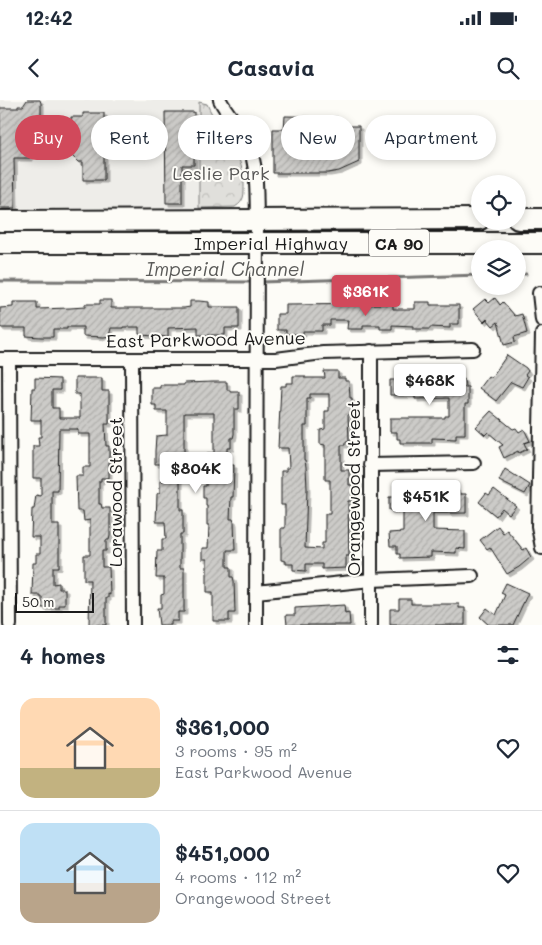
<!DOCTYPE html>
<meta charset="utf-8">
<style>
:root{--surface:#fff;--page:#f2f2f3;--text:#1f2937;--muted:#747a83;--line:#e0e1e3;--accent:#d1495b}
body{margin:0;font-family:Mali,sans-serif;background:var(--page);color:var(--text);height:100vh;display:flex;flex-direction:column;font-size:19px;white-space:nowrap}
*{box-sizing:border-box;margin:0}
p{font-size:16px;color:var(--muted)}
.icon{flex:none;width:28px;height:28px;fill:none;stroke:currentColor;stroke-width:2;stroke-linecap:round;stroke-linejoin:round}
.map{position:relative;height:525px;overflow:hidden}
.drawer{display:flex;flex-direction:column;background:var(--surface);flex:1}
.drawer>*{flex:none}
.hud{position:absolute;left:15px;top:15px;width:512px;height:45px;display:flex;gap:10px}
.tools{position:absolute;left:471px;top:75px;display:grid;gap:10px}
.tools a{display:grid;place-items:center;width:55px;height:55px;border-radius:50%;background:var(--surface);box-shadow:0 2px 8px #0003;font-size:25px}
.scale{position:absolute;left:15px;bottom:12px;width:79px;box-sizing:border-box;padding-left:5px;border:2px solid #1c1c1c;border-top:0;font-size:14px;line-height:18px;white-space:nowrap;color:#1c1c1c;-webkit-text-stroke:4px #fdfcf7;paint-order:stroke}
.price{position:absolute;translate:-50% -42px;padding:0 11px;border-radius:5px;background:#fff;color:#222;font-size:16px;line-height:32px;filter:drop-shadow(0 1px 2px #0008)}
.price::after{content:'';position:absolute;left:50%;top:30px;width:15px;height:11px;margin-left:-8px;background:inherit;clip-path:polygon(0 0,100% 0,50% 100%)}
.price.selected{background:var(--accent);color:#fff}
ul{padding:0;list-style:none}
li{display:flex;align-items:center;gap:15px;height:125px;padding:0 20px}
li+li{border-top:1px solid var(--line)}
li span{display:grid;place-items:center;flex:none;width:140px;height:100px;border-radius:15px;color:#555}
li>.icon{margin-inline-start:auto}
span .icon{width:60px;height:60px;fill:#fffc;stroke-width:1}
li b{font-size:21px}
h2{display:flex;justify-content:space-between;align-items:center;height:60px;padding:0 20px;font-size:21px}
.tag{padding:0 18px;border-radius:22px;background:var(--surface);box-shadow:0 2px 8px #0003;font-size:18px;line-height:45px}
.tag.selected{background:var(--accent);color:#fff}
.status{display:flex;justify-content:space-between;align-items:center;height:35px;padding:0 25px;background:var(--surface);direction:ltr}
.status svg{height:14px;fill:currentColor}
header{display:flex;justify-content:space-between;align-items:center;height:65px;padding:0 20px;background:var(--surface);font-size:22px;font-weight:700}
.map>svg:first-child{display:block}
.built{fill:#eeede9}
.forest{fill:url(#forest-crowns);stroke:#7e7e7c}
.lines{fill:none;stroke-linecap:round;stroke-linejoin:round}
.stream{stroke:#797876;stroke-width:3}
.building{fill:url(#building-hatch);stroke:#1c1c1c;fill-rule:evenodd;filter:url(#shadow)}
.street-casing{stroke:#1c1c1c;stroke-width:16}
.primary-casing{stroke:#1c1c1c;stroke-width:24}
.street{stroke:#fdfcf7;stroke-width:12}
.primary{stroke:#fdfcf7;stroke-width:20}
.labels{text-anchor:middle;dominant-baseline:central;stroke-width:4;stroke-linejoin:round;paint-order:stroke}
.shield{fill:#fdfcf7;stroke:#605f5e;stroke-width:1}
.shield-label{font-size:16px;font-weight:bold;fill:#1c1c1c}
.park-label{font-size:18px;fill:#575655;stroke:#fdfcf7}
.street-label{font-size:18px;fill:#1c1c1c;stroke:#fdfcf7}
.water-label{font-size:19px;font-style:italic;fill:#5a5a58;stroke:#fdfcf7}
</style>
<div class="status"><b>12:42</b><svg viewBox="0 0 49 12"><path d="M0 12V9h3v3zM5 12V6h3v6zM10 12V3h3v9zM15 12V0h3v12zM26 1h20v11H26zM47 4h2v5h-2z"/></svg></div>
<header><svg class="icon" aria-label="back" viewBox="0 0 24 24"><path d="M15 5l-7 7 7 7"/></svg>Casavia<svg class="icon" aria-label="search" viewBox="0 0 24 24"><circle cx="10" cy="10" r="6"/><path d="M15 15l6 6"/></svg></header>
<div class="map">
<svg width="542" height="525" viewBox="0 0 542 525">
<defs>
<pattern id="forest-crowns" width="20" height="18" patternUnits="userSpaceOnUse" patternTransform="scale(1.25)"><rect width="20" height="18" fill="#e0dfdb"/><path d="M2 6a3 3 0 1 1 6 0M12 15a3 3 0 1 1 6 0" fill="none" stroke="#c0bfbb"/></pattern>
<pattern id="building-hatch" width="6" height="6" patternUnits="userSpaceOnUse" patternTransform="scale(1.25)"><rect width="6" height="6" fill="#cccbc8"/><path d="M-1 1l2-2M0 6l6-6M5 7l2-2" fill="none" stroke="#afaeab"/></pattern>
<filter id="shadow"><feDropShadow dx="3" dy="3" stdDeviation="0" flood-color="#0004"/></filter>
</defs>
<rect width="100%" height="100%" fill="#fdfcf7"/>
<filter id="ink" filterUnits="userSpaceOnUse"><feTurbulence type="fractalNoise" baseFrequency=".02" numOctaves="2"/><feDisplacementMap in="SourceGraphic" scale="10" xChannelSelector="R" yChannelSelector="G"/><feConvolveMatrix kernelMatrix="1 2 1 2 8 2 1 2 1" color-interpolation-filters="sRGB"/></filter>
<g filter="url(#ink)">
<rect class="built" x="0" y="0" width="199" height="108"/>
<path class="forest" d="M199 2 207 4C220 34 242 47 244 84 244 94 245 101 235 107L199 108Z"/>
<g class="lines">
<g class="stream">
<path d="M518 174H526"/>
<path d="M0 181 255 182"/>
<path d="M261 182 480 175"/>
</g>
</g>
<g class="building">
<path d="M27 0H40L41 3V53H30V58H14L15 108H0V8H18V6H23Z"/>
<path d="M165 12H194V65H182V103H166Z"/>
<path d="M83 13H104V80H83V62H78L71 55V17H83Z"/>
<path d="M285 16 337 17V26H359V62L339 71 328 73H273V29H284Z"/>
<path d="M495 198 500 205 503 202 515 216 522 214 527 233 514 237 515 242 504 245 498 222 493 226 487 219 484 222 473 209 485 199 489 203Z"/>
<path d="M100 200H111V208H184L190 207V201H199L209 202V207H239V228H225V235H198V227L168 228V237L141 235 139 234V227H123V228H111L109 236 104 237 83 236V227H67V229H53V237H41L26 236V228H2L0 227V208L13 207V202H37V209L70 208 85 207V204H100Z"/>
<path d="M415 202H430V205H459V224H450V228L430 227V229H413V226L392 225V229H380V225H363V229H347L348 220H330V225H322V231H303V234H286V230H277V214H286V205L393 204V209H415Z"/>
<path d="M507 255 526 268 528 271 525 275 528 277 522 287 511 282 496 301 479 288 488 276 491 278Z"/>
<path d="M398 270H432V274L455 275 456 279H464L465 287H468V304H465V334H456V339L432 338V343H400V339H397V332H390V318H445V316H449V298L415 299V295H390V280H398Z"/>
<path d="M324 271H338V278H345V281H349L350 298H352V314H348L349 342H345V345H341V370H349V385H352V401H348L349 456H346V468L322 469V464H306V471L293 470V464H286V461L281 460V428H285V405H281V371H286V368H289L288 348H278L281 286H286V283H293V276H305V278H325ZM310 294H329V311H325V329L320 330V344L325 345V380H330V414H325V443H322V449L305 448 307 389 306 367 305 360H304V326H307V298H310Z"/>
<path d="M35 278 60 279V290H52V308H59V318H80V294H75V278H102V291H109V324H105L106 346H109V378H101V381H99V404H101L102 408H110V436L109 440H106V451H102V467H109L110 495 108 494V498H106V525H89L90 480H84V455H90V420L84 421 83 411H77L76 376H83V367H90V334H78V329H59L58 391H52V425H59V467H53V484L59 483V489H65V505H59V508H42V497H40V495H32L33 463H36V454H40V437H31L32 409H34L36 395 41 396V378H33V346H39L38 337H41V320H31L32 288H35Z"/>
<path d="M213 282H227V290H230V292H239V309H234V334L233 338H231V348H227V365H234L233 397H231L230 419H233L234 422 235 450H227V467H231V477H233L234 481 235 513H229V521H213V492H207V459H202V448H208L209 425H207V406H206V398H203V386H206V368H201V356H208V353H214V313H184V377H180V410H183V434H180V468H184V512H178V521H171V525H159L157 508H161V495L164 494V478H156L157 451H162V439H166L165 422H156L157 394 160 392V381H164V364H155V351L156 336 167 335V311H156V305H152V288H160V285H184V283Z"/>
<path d="M491 311 513 329 516 328 519 332 524 329 530 341 524 343 527 349 519 353 518 351 504 358 499 347 503 345 488 332 485 335 476 327Z"/>
<path d="M505 369 530 385 525 394 499 381Z"/>
<path d="M415 385H432V389L459 390V394H466V413H433V430L465 431V449L456 448V453L431 452V457L400 458V454H397V446H390L389 433 403 432V410H389V397H397V390H415Z"/>
<path d="M494 389 516 406 509 414 502 408 496 416 479 402 486 393 489 395Z"/>
<path d="M498 426 503 433 507 430 523 450 526 448 531 457 519 467 507 474 490 447 487 449 480 440Z"/>
<path d="M506 483 528 493 513 525H489L480 517 487 508 496 515 505 495 501 493Z"/>
<path d="M399 499H411V504H459V508H465V525H390V509H399Z"/>
<path d="M344 505 345 514 349 513 350 525H287L286 515H295V508Z"/>
</g>
<g class="lines">
<defs>
<g id="street">
<path d="M220 0C226 12 235 21 242 32 259 58 256 90 257 120L256 525"/>
<path d="M539 193 542 220"/>
<path d="M542 234 538 426 542 448"/>
<path d="M0 259H276L323 253 473 249"/>
<path d="M9 259 10 525"/>
<path d="M132 259 133 525"/>
<path d="M370 365 474 363"/>
<path d="M256 492 371 480 472 476"/>
<path d="M371 525V251"/>
</g>
<g id="primary">
<path d="M518 119H542"/>
<path d="M0 121 480 119"/>
<path id="s1" d="M0 143H542"/>
</g>
</defs>
<use href="#street" class="street-casing"/>
<use href="#primary" class="primary-casing"/>
<use href="#street" class="street"/>
<use href="#primary" class="primary"/>
</g>
</g>
<g class="labels">
<rect class="shield" x="369" y="129.5" width="60" height="27" rx="4"/>
<g class="shield-label">
<text x="399" y="143">CA 90</text>
</g>
<g class="park-label">
<text x="221" y="73">Leslie Park</text>
</g>
<g class="street-label">
<text stroke="none"><textPath href="#s1" startOffset="271">Imperial Highway</textPath></text>
<text transform="translate(206 239) rotate(-1)">East Parkwood Avenue</text>
<text transform="translate(353 388) rotate(-90)">Orangewood Street</text>
<text transform="translate(115 392) rotate(-90)">Lorawood Street</text>
</g>
<g class="water-label">
<text x="225" y="168">Imperial Channel</text>
</g>
</g>
</svg>
<div class="tools">
<a><svg class="icon" aria-label="locate" viewBox="0 0 24 24"><circle cx="12" cy="12" r="6"/><path d="M12 2v4M12 18v4M2 12h4M18 12h4"/></svg></a>
<a><svg class="icon" aria-label="layers" viewBox="0 0 24 24"><path d="M12 4l9 5-9 5-9-5zM3 14l9 5 9-5"/></svg></a>
</div>
<div class="scale">50 m</div>
<b class="price selected" style="left:366px;top:217px">$361K</b>
<b class="price" style="left:430px;top:306px">$468K</b>
<b class="price" style="left:196px;top:394px">$804K</b>
<b class="price" style="left:426px;top:422px">$451K</b>
<div class="hud">
<a class="tag selected">Buy</a>
<a class="tag">Rent</a>
<a class="tag">Filters</a>
<a class="tag">New</a>
<a class="tag">Apartment</a>
</div>
</div>
<section class="drawer">
<h2>4 homes<svg class="icon" aria-label="filters" viewBox="0 0 24 24"><path d="M4 7h16M4 17h16"/><circle cx="9" cy="7" r="2"/><circle cx="15" cy="17" r="2"/></svg></h2>
<ul>
<li><span style="background:linear-gradient(#ffd9b3 70%,#c2b280 0)"><svg class="icon" aria-label="home" viewBox="0 0 24 24"><path d="M3 11l9-7 9 7M6 9v11h12V9"/></svg></span><div><b>$361,000</b><p>3 rooms · 95 m²</p><p>East Parkwood Avenue</p></div><svg class="icon" aria-label="heart" viewBox="0 0 24 24"><path d="M12 20l-8-8c-3-5 5-10 8-4 3-6 11-1 8 4z"/></svg></li>
<li><span style="background:linear-gradient(#bfe0f5 60%,#b9a48a 0)"><svg class="icon" aria-label="home" viewBox="0 0 24 24"><path d="M3 11l9-7 9 7M6 9v11h12V9"/></svg></span><div><b>$451,000</b><p>4 rooms · 112 m²</p><p>Orangewood Street</p></div><svg class="icon" aria-label="heart" viewBox="0 0 24 24"><path d="M12 20l-8-8c-3-5 5-10 8-4 3-6 11-1 8 4z"/></svg></li>
</ul>
</section>
